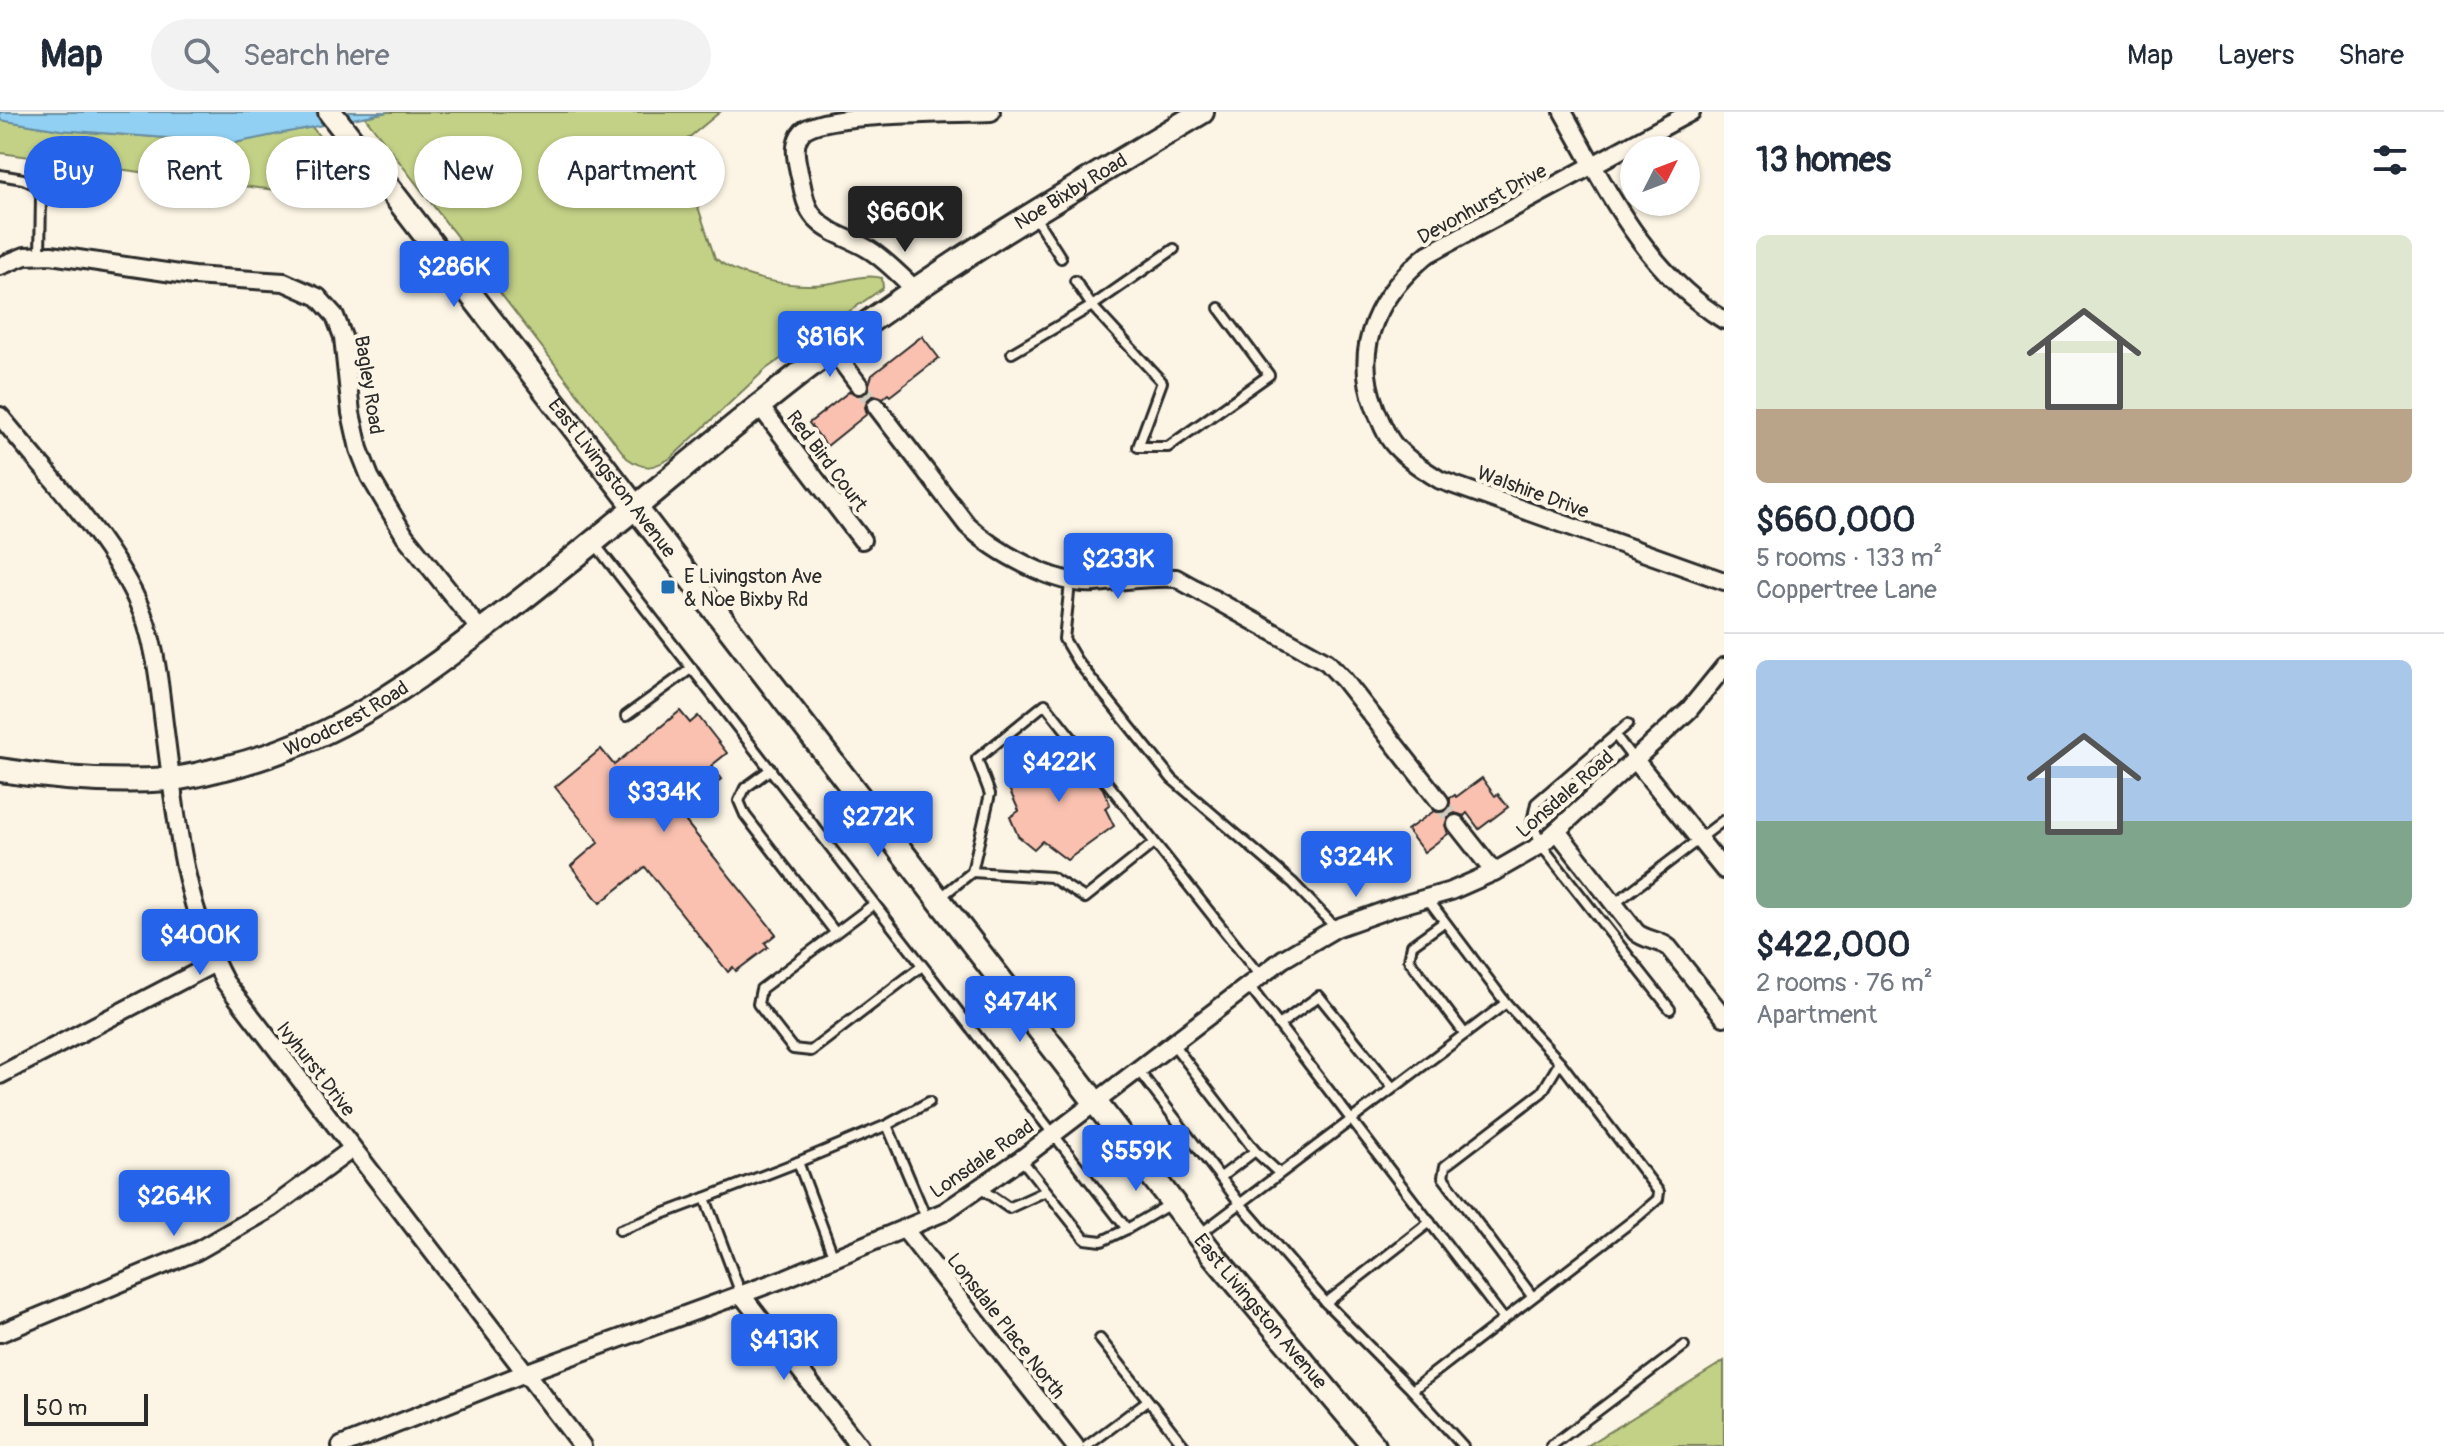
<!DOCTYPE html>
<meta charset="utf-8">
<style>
:root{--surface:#fff;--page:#f2f2f3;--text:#1f2937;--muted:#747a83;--line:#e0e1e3;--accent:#2563eb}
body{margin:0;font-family:Pangolin,sans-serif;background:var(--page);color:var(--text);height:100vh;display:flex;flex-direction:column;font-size:30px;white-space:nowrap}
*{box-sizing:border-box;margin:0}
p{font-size:26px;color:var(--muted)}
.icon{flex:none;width:44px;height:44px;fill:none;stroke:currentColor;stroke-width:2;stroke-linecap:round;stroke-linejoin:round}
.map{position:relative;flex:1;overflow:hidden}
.side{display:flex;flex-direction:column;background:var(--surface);width:720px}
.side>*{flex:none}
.hud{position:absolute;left:24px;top:24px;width:760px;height:72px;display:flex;gap:16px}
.needle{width:52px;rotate:48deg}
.controls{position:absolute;left:1620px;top:24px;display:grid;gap:16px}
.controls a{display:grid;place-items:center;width:80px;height:80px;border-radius:50%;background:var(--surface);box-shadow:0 2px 6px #0004;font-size:40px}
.scale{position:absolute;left:24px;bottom:20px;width:124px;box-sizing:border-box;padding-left:8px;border:4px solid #2b2b2b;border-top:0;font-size:22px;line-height:28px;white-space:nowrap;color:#2b2b2b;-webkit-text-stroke:6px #fcf5e5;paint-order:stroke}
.price{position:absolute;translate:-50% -68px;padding:0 18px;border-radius:8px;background:var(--accent);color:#fff;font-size:26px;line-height:52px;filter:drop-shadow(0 2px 4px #0008)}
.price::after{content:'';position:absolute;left:50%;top:48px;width:24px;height:18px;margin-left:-12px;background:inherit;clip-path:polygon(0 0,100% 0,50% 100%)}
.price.on{background:#222;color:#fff}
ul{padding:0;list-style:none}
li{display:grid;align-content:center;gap:16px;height:424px;padding:0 32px}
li+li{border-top:2px solid var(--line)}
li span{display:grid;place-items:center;height:248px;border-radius:12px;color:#555}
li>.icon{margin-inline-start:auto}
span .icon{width:144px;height:144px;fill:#fffc;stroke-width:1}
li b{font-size:34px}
h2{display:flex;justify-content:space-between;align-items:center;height:96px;padding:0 32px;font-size:34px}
.chip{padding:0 28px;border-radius:36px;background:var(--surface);box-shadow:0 2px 6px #0004;font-size:28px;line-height:72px}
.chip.on{background:var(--accent);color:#fff}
header{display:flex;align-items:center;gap:48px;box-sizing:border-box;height:112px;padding:0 40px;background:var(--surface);border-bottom:2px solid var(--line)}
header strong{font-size:38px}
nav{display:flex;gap:44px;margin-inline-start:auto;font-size:28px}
.search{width:560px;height:72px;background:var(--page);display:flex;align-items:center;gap:20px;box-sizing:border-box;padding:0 28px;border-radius:44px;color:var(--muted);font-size:30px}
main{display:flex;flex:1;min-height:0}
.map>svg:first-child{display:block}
.green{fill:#c2d186;stroke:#767e58;stroke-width:2}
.water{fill:#91d0f2;stroke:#688ea2;stroke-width:2}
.building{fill:#fac1b0;stroke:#2b2b2b;stroke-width:2}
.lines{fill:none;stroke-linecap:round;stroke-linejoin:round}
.street-tunnel{stroke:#d2cdc0;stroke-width:16;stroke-dasharray:16 8;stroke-linecap:butt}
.lane-casing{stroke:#2b2b2b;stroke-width:14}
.street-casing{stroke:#2b2b2b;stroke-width:22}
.secondary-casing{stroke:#2b2b2b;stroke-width:28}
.lane{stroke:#fcf5e5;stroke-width:8}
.street{stroke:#fcf5e5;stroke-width:16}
.secondary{stroke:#fcf5e5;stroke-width:22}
.poi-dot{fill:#1f6fb2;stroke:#fcf5e5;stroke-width:3}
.labels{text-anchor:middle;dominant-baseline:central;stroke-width:8;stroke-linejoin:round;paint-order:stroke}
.street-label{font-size:20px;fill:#2b2b2b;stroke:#fcf5e5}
.poi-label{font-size:20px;fill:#2b2b2b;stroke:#fcf5e5;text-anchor:start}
</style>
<header>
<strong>Map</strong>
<div class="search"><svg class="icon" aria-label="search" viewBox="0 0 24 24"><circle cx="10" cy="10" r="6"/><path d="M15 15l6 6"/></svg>Search here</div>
<nav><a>Map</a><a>Layers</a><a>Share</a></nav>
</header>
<main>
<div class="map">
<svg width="1724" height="1334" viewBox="0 0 1724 1334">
<rect width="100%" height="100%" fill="#fcf5e5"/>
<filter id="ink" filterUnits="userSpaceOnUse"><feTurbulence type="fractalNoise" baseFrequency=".0125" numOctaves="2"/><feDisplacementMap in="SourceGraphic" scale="16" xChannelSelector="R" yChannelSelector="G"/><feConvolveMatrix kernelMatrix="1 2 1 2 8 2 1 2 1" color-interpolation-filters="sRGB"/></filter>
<g filter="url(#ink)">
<g class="green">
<path d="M387 0H720L686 28 682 47 715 146C740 167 793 176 825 172 844 170 863 161 882 166L883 176 766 257 671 346C653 356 645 359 627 346L365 5Z"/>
<path d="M0 8 61 18 234 31 312 15 369 87 258 76 0 41Z"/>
<path d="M1724 1249V1334H1587Z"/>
</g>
<path class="water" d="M0 0H387L234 31 61 18 0 8Z"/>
<g class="building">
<path d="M922 224 939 246 890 284 888 282 883 286 875 283 869 286 865 295 867 302 827 334 809 311 850 279 860 284 866 281 872 263Z"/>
<path d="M680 599 690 611 698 604 727 641 711 654 721 667 697 687 703 695 686 710 776 822 765 831 768 835 736 859 733 855 728 860 645 755 600 791 571 754 599 730 555 675 601 637 614 653Z"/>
<path d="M1052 634 1070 648 1074 644 1083 652 1103 677 1110 692 1105 696 1114 714 1067 748 1042 729 1034 737 1018 724 1010 705 1019 699 1006 670Z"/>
<path d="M1482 666 1495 684 1498 682 1508 695 1479 717 1467 701 1464 704 1455 701 1450 703 1445 713 1448 722 1424 740 1407 718 1434 699 1441 701 1446 699 1450 693V686L1455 683 1456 685Z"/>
</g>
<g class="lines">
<g class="street-tunnel">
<path d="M859 273 876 294"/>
<path d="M1440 690 1456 712"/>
</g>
<defs>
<g id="lane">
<path d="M0 63 23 67 38 74 41 85 40 143"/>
<path d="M1033 102 1061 146"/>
<path d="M1075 169 1092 194 1162 270 1138 335H1168L1269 263 1219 196"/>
<path d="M1012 241 1092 194 1174 137"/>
<path d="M595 432 1127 1117 1172 1091"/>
<path d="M1070 471 1064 527 1077 549 1172 667 1293 771 1336 816"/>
<path d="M626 604 692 556"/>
<path d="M1628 612 1536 691 1532 710 1541 733 1670 897"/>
<path d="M1615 623 1634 648"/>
<path d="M771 657 745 676 739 689 745 703 835 820"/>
<path d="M972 760 1051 765 1085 786 1154 731"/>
<path d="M941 785 972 760 990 682 977 647 1045 592 1260 864"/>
<path d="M1427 786 1506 891 1560 950 1659 1080 1658 1087 1636 1106 1412 1278 1463 1334"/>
<path d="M874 792 761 877 758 892 793 937 811 939 922 854"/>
<path d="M1614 792 1724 708"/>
<path d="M1444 810 1412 833 1409 848 1465 922"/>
<path d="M1249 874 1503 1206"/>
<path d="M1279 913 1319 884 1393 976"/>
<path d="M1173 932 1255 1039 1279 1061"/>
<path d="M1138 958 1239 1090 1326 1191 1412 1278"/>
<path d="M887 1013 927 1108"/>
<path d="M1021 1047 1085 1127 1102 1129 1127 1117"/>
<path d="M1221 1065 1255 1039"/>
<path d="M980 1076 1009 1096 1046 1079"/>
<path d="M620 1118 705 1086"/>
<path d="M1200 1122 1506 891"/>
<path d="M834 1146 798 1050 887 1013 929 990"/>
<path d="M741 1182 705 1086 798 1050"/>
<path d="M1532 1184 1443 1065 1445 1054 1542 980 1560 950"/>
<path d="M1326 1191 1430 1110"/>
<path d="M1100 1227 1184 1334"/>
<path d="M1087 1334 1147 1289"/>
<path d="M1551 1334 1684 1234"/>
</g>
<g id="street">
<path d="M1563 0C1606 76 1646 161 1724 208"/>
<path d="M1691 0 1428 142C1380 181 1351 233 1375 295 1380 308 1386 324 1395 334 1408 348 1424 358 1440 368L1724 469"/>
<path d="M0 154 25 144 51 143 193 164 284 170 318 185 335 204 343 225 351 301 359 337 370 365 405 424 481 519"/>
<path d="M915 177C900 164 885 147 868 137 850 126 829 122 815 106 804 94 803 76 799 60 796 46 792 31 803 19 825 0 954 2 991 0"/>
<path d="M832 237 859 273"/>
<path d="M759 293 862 428"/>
<path d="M876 294 967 413C995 440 1056 474 1095 471 1123 469 1149 464 1176 466L1327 550 1344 568 1440 690"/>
<path d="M0 304C49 365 121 437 146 511 157 543 160 579 164 612 176 701 182 790 225 870L582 1334"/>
<path d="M1635 648 1724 758"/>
<path d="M1456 712 1494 760"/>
<path d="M1557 719 1636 820C1646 829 1659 827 1669 836L1724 905"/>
<path d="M0 963 215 851"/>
<path d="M905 1118 1075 1334"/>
<path d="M741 1182 859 1334"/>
<path d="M0 1221 197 1139 272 1096 352 1037"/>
<path d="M341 1334 525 1261 786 1166 944 1100 1021 1047 1283 847 1336 816 1395 795 1451 779 1494 760 1541 733 1689 598 1724 555"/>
</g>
<g id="secondary">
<path id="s1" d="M330 0 1214 1144 1374 1334"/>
<path id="s2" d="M0 658C56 667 113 671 169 667 188 666 207 660 225 656 340 628 415 569 507 499 612 418 710 330 815 250 937 156 1070 79 1202 0"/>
</g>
</defs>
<use href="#lane" class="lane-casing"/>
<use href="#street" class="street-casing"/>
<use href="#secondary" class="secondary-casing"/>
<use href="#lane" class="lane"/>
<use href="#street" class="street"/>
<use href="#secondary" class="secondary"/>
</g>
</g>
<rect class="poi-dot" x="660" y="467" width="16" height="16" rx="4"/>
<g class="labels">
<g class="street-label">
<text stroke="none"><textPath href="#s2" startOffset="1256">Noe Bixby Road</textPath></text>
<text transform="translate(1482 92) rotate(-29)">Devonhurst Drive</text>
<text transform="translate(369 273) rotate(81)">Bagley Road</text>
<text transform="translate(827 349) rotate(53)">Red Bird Court</text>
<text stroke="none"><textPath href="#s1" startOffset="462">East Livingston Avenue</textPath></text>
<text transform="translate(1533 380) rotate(20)">Walshire Drive</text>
<text stroke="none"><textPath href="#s2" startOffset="358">Woodcrest Road</textPath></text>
<text transform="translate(1565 682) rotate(-41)">Lonsdale Road</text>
<text transform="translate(316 957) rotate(52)">Ivyhurst Drive</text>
<text transform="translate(982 1047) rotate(-35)">Lonsdale Road</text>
<text stroke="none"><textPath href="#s1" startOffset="1518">East Livingston Avenue</textPath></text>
<text transform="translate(1006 1214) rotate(52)">Lonsdale Place North</text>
</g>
<g class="poi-label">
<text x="684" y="464">E Livingston Ave<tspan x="684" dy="23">&amp; Noe Bixby Rd</tspan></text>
</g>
</g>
</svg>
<div class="controls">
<a><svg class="needle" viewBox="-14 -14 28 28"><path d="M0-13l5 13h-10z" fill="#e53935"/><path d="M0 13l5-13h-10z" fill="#747a83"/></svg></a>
</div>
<div class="scale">50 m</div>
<b class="price on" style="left:905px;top:142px">$660K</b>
<b class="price" style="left:454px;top:197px">$286K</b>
<b class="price" style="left:830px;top:267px">$816K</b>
<b class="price" style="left:1118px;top:489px">$233K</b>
<b class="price" style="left:1059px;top:692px">$422K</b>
<b class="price" style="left:664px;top:722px">$334K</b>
<b class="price" style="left:878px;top:747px">$272K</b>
<b class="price" style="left:1356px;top:787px">$324K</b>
<b class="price" style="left:200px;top:865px">$400K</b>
<b class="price" style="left:1020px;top:932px">$474K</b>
<b class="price" style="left:1136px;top:1081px">$559K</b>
<b class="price" style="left:174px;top:1126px">$264K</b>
<b class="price" style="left:784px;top:1270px">$413K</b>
<div class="hud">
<a class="chip on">Buy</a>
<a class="chip">Rent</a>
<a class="chip">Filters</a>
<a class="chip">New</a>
<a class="chip">Apartment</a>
</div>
</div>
<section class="side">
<h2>13 homes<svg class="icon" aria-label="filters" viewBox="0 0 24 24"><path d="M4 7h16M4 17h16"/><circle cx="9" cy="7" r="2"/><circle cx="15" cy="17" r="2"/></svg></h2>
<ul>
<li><span style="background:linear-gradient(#dfe7d0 70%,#b9a48a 0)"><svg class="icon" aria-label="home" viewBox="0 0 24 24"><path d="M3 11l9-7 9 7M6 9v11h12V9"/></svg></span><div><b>$660,000</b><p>5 rooms · 133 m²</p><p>Coppertree Lane</p></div></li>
<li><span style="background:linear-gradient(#a9c7e8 65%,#7fa58c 0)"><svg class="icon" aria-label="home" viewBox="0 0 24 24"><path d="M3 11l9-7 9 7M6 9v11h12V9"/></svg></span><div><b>$422,000</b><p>2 rooms · 76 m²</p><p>Apartment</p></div></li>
</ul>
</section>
</main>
